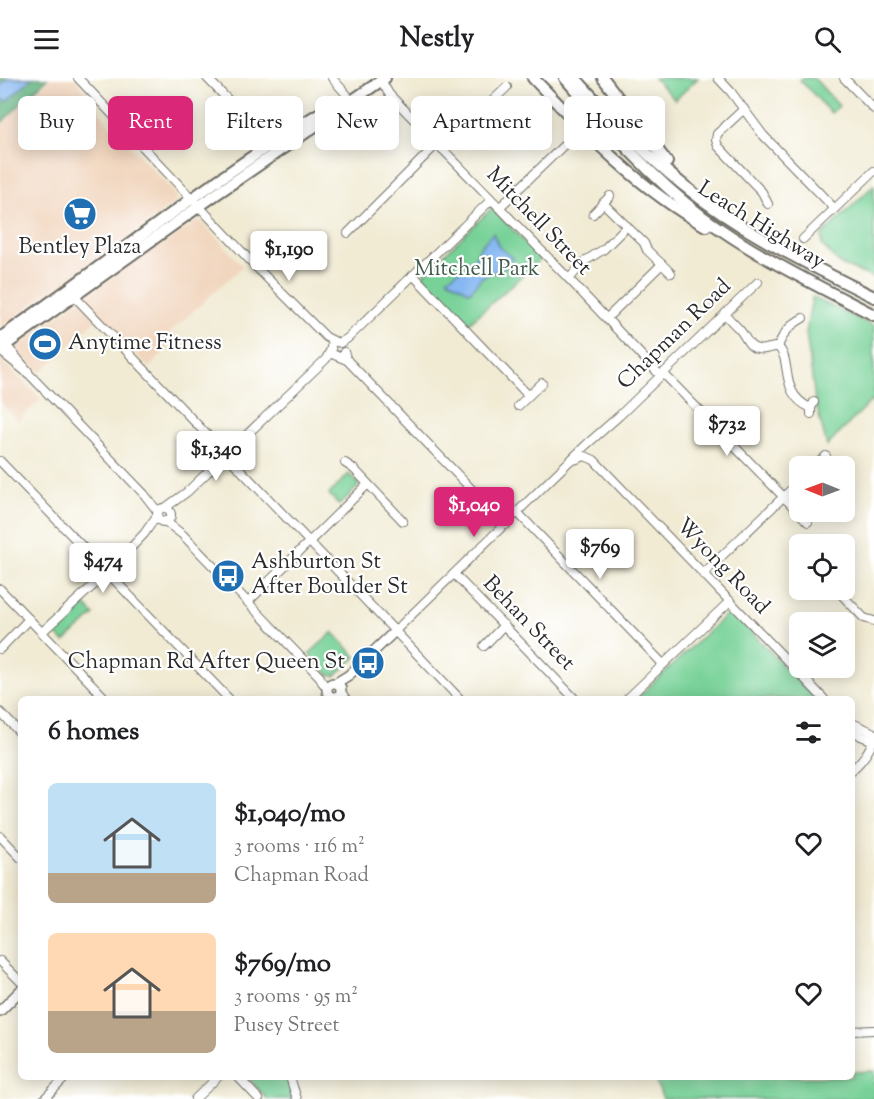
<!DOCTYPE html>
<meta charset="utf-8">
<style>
:root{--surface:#fff;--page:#f2f2f2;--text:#202124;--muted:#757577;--accent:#db2777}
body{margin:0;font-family:"Sorts Mill Goudy",serif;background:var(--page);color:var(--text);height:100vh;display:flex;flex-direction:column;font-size:22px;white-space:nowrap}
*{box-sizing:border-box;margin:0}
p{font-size:20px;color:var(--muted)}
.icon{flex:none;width:33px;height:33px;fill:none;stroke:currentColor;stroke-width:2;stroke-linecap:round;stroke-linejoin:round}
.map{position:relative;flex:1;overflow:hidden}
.side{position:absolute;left:18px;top:618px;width:837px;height:384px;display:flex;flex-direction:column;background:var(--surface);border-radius:9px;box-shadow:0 3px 15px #0003}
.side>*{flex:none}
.hud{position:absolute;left:18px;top:18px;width:838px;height:54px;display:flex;gap:12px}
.needle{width:39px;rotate:271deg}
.tools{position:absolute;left:789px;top:378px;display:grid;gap:12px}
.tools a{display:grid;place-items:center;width:66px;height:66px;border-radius:9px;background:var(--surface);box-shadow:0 3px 15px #0003;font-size:30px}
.price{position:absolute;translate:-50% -51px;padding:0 14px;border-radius:6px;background:#fff;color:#222;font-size:20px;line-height:39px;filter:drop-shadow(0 2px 3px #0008)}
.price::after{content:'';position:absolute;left:50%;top:36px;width:18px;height:14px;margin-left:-9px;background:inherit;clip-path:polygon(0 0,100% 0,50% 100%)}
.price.active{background:var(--accent);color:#fff}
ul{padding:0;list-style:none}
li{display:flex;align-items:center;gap:18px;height:150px;padding:0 30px}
li span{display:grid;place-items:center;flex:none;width:168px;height:120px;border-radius:9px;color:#555}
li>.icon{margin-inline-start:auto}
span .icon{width:72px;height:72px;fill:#fffc;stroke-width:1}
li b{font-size:26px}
h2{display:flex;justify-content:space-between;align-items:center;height:72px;padding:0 30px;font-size:26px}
.chip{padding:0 21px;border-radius:9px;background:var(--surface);box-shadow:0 3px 15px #0003;font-size:21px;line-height:54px}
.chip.active{background:var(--accent);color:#fff}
header{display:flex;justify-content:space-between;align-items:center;height:78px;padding:0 30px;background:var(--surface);font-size:27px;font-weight:700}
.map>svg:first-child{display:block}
.built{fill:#f1d5bd}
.green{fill:#78d298;stroke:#527e62;stroke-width:1.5}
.forest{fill:#62b480;stroke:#467056;stroke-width:1.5}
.water{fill:#85b7f2;stroke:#58718e;stroke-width:1.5}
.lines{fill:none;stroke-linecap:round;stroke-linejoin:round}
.minor-casing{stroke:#706e66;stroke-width:10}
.major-casing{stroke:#706e66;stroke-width:12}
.highway-casing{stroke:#706e66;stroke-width:14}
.minor{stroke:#fff;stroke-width:8}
.major{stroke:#fff;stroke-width:9}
.highway{stroke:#fff;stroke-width:10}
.labels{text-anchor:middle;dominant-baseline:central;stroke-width:4.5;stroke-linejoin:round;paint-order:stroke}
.street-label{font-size:22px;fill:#2b2b2b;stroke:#fff}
.poi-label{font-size:22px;fill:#2b2b2b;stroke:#fff;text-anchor:start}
.park-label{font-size:22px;fill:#425d4c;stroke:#fff}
</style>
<header><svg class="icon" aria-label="menu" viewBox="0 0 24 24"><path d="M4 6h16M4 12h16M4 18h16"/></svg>Nestly<svg class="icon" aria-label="search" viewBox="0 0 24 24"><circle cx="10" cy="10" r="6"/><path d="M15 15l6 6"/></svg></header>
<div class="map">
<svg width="874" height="1021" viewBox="0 0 874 1021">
<rect width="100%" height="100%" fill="#fff"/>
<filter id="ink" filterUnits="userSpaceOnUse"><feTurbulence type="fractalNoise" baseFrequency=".0167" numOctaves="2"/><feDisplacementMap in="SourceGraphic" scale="12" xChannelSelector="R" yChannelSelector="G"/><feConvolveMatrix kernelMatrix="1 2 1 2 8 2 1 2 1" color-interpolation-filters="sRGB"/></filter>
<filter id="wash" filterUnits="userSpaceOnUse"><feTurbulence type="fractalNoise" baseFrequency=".008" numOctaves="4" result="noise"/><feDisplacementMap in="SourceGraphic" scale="24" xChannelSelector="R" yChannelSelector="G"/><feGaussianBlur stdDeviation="1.35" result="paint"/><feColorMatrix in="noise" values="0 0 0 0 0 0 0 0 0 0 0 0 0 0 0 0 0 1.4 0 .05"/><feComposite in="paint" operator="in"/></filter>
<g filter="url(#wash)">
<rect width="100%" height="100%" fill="#f1ebd4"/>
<g class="built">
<path d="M51 0H75L108 45 174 114 177 123 55 214H47L4 249H0V48Z"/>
<path d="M197 143H201L243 188 169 255 175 261 149 290 100 238 40 295 17 272 18 266 154 169 165 165Z"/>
<path d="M0 281 41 321 18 343 0 324Z"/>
</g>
<g class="green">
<path d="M654 0H698L675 22Z"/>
<path d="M803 0H814L839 28 831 35 800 2Z"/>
<path d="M874 107V200L841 187 822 167V157Z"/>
<path d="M492 130 541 181 469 245 422 198Z"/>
<path d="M812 219 874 248V325L871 323 827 368 815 322 806 255Z"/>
<path d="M349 396 358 405V409L339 427 329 416Z"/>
<path d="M83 525 94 537 64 564 56 556V550Z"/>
<path d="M731 532 815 621H636Z"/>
<path d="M333 554 356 579 335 598 329 597 309 576Z"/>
<path d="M874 993V1021H663L654 999H852V994Z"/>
<path d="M248 999H289L295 1021H267Z"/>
</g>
<path class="forest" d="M0 0H48L0 46Z"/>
<g class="water">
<path d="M9 0H32L6 24 0 19V8Z"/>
<path d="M493 155 499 169 513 180 506 189 482 199 470 214 447 201 474 182 481 168Z"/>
</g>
</g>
<g filter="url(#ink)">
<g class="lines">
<defs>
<g id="minor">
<path d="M78 0 261 194 326 259 336 264"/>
<path d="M207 0 255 50 275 62"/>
<path d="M332 0 347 17"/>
<path d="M718 0 731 14 763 57 834 130"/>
<path d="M844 0 874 31"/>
<path d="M381 2 389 16 569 201 661 298"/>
<path d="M744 31 717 56 716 62 718 68 762 114 768 126"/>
<path d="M442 71 507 9"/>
<path d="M603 125 644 165 647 172 671 195"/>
<path d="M499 130 564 67"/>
<path d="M593 136 610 118"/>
<path d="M348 155 437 66"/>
<path d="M803 161 874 93"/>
<path d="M413 197 528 317"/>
<path d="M569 201 585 183 604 171 627 148"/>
<path d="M75 219 460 621"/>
<path d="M725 236C729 241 734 246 739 251 746 258 747 269 758 271 766 273 771 268 778 269"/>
<path d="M607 240 662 186"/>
<path d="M340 265 348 260 491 122"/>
<path d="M6 267 28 293"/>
<path d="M331 269 332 276 347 282"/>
<path d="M778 269C793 282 778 316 811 330"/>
<path d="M778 269C783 255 790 247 803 240"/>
<path d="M0 273 30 297 144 416 158 434"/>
<path d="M344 274 347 282 506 447"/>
<path d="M663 295 808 444"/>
<path d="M518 328 542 305"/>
<path d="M811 336V330L814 324"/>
<path d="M574 382 585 378 594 382 824 621"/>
<path d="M0 383 229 621"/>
<path d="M345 385 354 391 403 443"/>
<path d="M815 388 826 378"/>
<path d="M165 430 187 414 326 281 330 273"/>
<circle cx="164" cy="437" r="7"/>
<path d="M518 435 663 586"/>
<path d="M165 443 183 457 320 599 322 604 327 610"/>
<path d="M454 496 575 621"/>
<path d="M703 496 800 403"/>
<path d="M0 511 106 621"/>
<path d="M837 512 864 540 874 543"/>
<path d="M248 524 368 406"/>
<path d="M395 553 586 367 619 338 758 204"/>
<path d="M42 554 107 495 144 456 158 436"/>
<path d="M484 568 504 547"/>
<path d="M0 571 29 541"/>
<path d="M341 614 346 621"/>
<path d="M336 619 338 621"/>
<path d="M627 621 730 523"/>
<path d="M0 634 21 656"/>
<path d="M852 645 874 655"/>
<path d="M852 651 861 658 874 663"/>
<path d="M852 692C862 683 870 673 874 660"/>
<path d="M0 758 21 780"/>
<path d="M0 883 21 904"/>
<path d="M852 953 874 952"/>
<path d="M238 999 259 1021"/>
<path d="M290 999 297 1021"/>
<path d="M44 1021 66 999"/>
<path d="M195 1021 218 999"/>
</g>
<g id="major">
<path d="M336 605 349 597 395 553"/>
<circle cx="334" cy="612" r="7"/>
<path d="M0 933 21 912"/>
</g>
<g id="highway">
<path d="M533 0C585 54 640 112 706 148"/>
<path d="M565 0C608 50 650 99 703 139 756 178 816 207 874 237"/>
<path d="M575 0C609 37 643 75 682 106 739 153 808 186 874 219"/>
<path d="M603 0 667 84"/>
<path d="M0 260C107 186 208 103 320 35"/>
<path d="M0 271 212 119 385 0"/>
</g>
</defs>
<use href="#minor" class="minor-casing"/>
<use href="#major" class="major-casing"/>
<use href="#highway" class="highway-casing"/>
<use href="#minor" class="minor"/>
<use href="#major" class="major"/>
<use href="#highway" class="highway"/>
</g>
</g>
<defs>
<symbol id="supermarket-disc" viewBox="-11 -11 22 22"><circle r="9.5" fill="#1f6fb2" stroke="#fff"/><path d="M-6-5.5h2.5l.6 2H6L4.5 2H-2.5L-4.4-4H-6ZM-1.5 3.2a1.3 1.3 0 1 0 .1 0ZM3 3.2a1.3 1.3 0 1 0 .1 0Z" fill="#fff"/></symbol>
<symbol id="stadium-disc" viewBox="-11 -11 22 22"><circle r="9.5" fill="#1f6fb2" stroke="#fff"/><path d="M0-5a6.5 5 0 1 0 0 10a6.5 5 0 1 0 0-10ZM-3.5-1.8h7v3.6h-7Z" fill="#fff"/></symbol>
<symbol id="bus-disc" viewBox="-11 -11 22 22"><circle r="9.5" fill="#1f6fb2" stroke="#fff"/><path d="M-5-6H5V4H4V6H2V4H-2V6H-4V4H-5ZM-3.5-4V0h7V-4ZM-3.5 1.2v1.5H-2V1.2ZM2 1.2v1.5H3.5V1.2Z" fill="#fff"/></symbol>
</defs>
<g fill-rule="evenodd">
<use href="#supermarket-disc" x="61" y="117" width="38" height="38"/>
<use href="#stadium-disc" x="26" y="247" width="38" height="38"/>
<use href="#bus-disc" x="209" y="479" width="38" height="38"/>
<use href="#bus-disc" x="349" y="566" width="38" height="38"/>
</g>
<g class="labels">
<g class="street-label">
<text transform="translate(538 144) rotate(46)">Mitchell Street</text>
<text transform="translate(761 148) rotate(32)">Leach Highway</text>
<text transform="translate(675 257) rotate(-44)">Chapman Road</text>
<text transform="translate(722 489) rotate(46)">Wyong Road</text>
<text transform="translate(528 546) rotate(46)">Behan Street</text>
</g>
<g class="poi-label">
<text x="80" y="170" text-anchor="middle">Bentley Plaza</text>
<text x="68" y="266">Anytime Fitness</text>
<text x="251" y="485">Ashburton St<tspan x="251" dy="25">After Boulder St</tspan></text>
<text x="345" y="585" text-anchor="end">Chapman Rd After Queen St</text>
</g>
<g class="park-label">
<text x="477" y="192">Mitchell Park</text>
</g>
</g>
</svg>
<div class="tools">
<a><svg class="needle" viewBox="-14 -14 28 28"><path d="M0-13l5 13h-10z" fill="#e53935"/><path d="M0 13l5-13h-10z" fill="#757577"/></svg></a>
<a><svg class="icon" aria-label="locate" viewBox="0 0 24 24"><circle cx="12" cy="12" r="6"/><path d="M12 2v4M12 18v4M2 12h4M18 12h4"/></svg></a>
<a><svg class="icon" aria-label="layers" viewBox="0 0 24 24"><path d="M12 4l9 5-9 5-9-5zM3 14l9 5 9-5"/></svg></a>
</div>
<b class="price" style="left:289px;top:204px">$1,190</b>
<b class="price" style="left:727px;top:379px">$732</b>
<b class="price" style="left:216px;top:404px">$1,340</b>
<b class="price active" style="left:474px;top:460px">$1,040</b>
<b class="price" style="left:600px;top:502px">$769</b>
<b class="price" style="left:103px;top:516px">$474</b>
<div class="hud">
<a class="chip">Buy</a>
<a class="chip active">Rent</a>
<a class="chip">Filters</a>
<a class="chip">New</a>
<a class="chip">Apartment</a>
<a class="chip">House</a>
</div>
<section class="side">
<h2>6 homes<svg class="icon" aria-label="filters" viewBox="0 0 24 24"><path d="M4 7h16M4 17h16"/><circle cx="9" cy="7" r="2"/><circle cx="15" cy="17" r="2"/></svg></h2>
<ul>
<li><span style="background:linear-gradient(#bfe0f5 75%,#b9a48a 0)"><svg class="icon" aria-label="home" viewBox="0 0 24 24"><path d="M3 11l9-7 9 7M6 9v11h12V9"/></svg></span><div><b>$1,040/mo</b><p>3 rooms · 116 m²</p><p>Chapman Road</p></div><svg class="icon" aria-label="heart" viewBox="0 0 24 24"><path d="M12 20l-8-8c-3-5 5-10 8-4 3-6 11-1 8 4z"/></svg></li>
<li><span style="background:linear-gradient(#ffd9b3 65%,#b9a48a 0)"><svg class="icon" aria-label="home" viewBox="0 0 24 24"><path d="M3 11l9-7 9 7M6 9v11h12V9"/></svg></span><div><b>$769/mo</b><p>3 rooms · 95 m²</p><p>Pusey Street</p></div><svg class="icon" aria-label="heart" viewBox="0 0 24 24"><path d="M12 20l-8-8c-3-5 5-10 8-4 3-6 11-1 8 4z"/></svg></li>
</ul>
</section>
</div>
